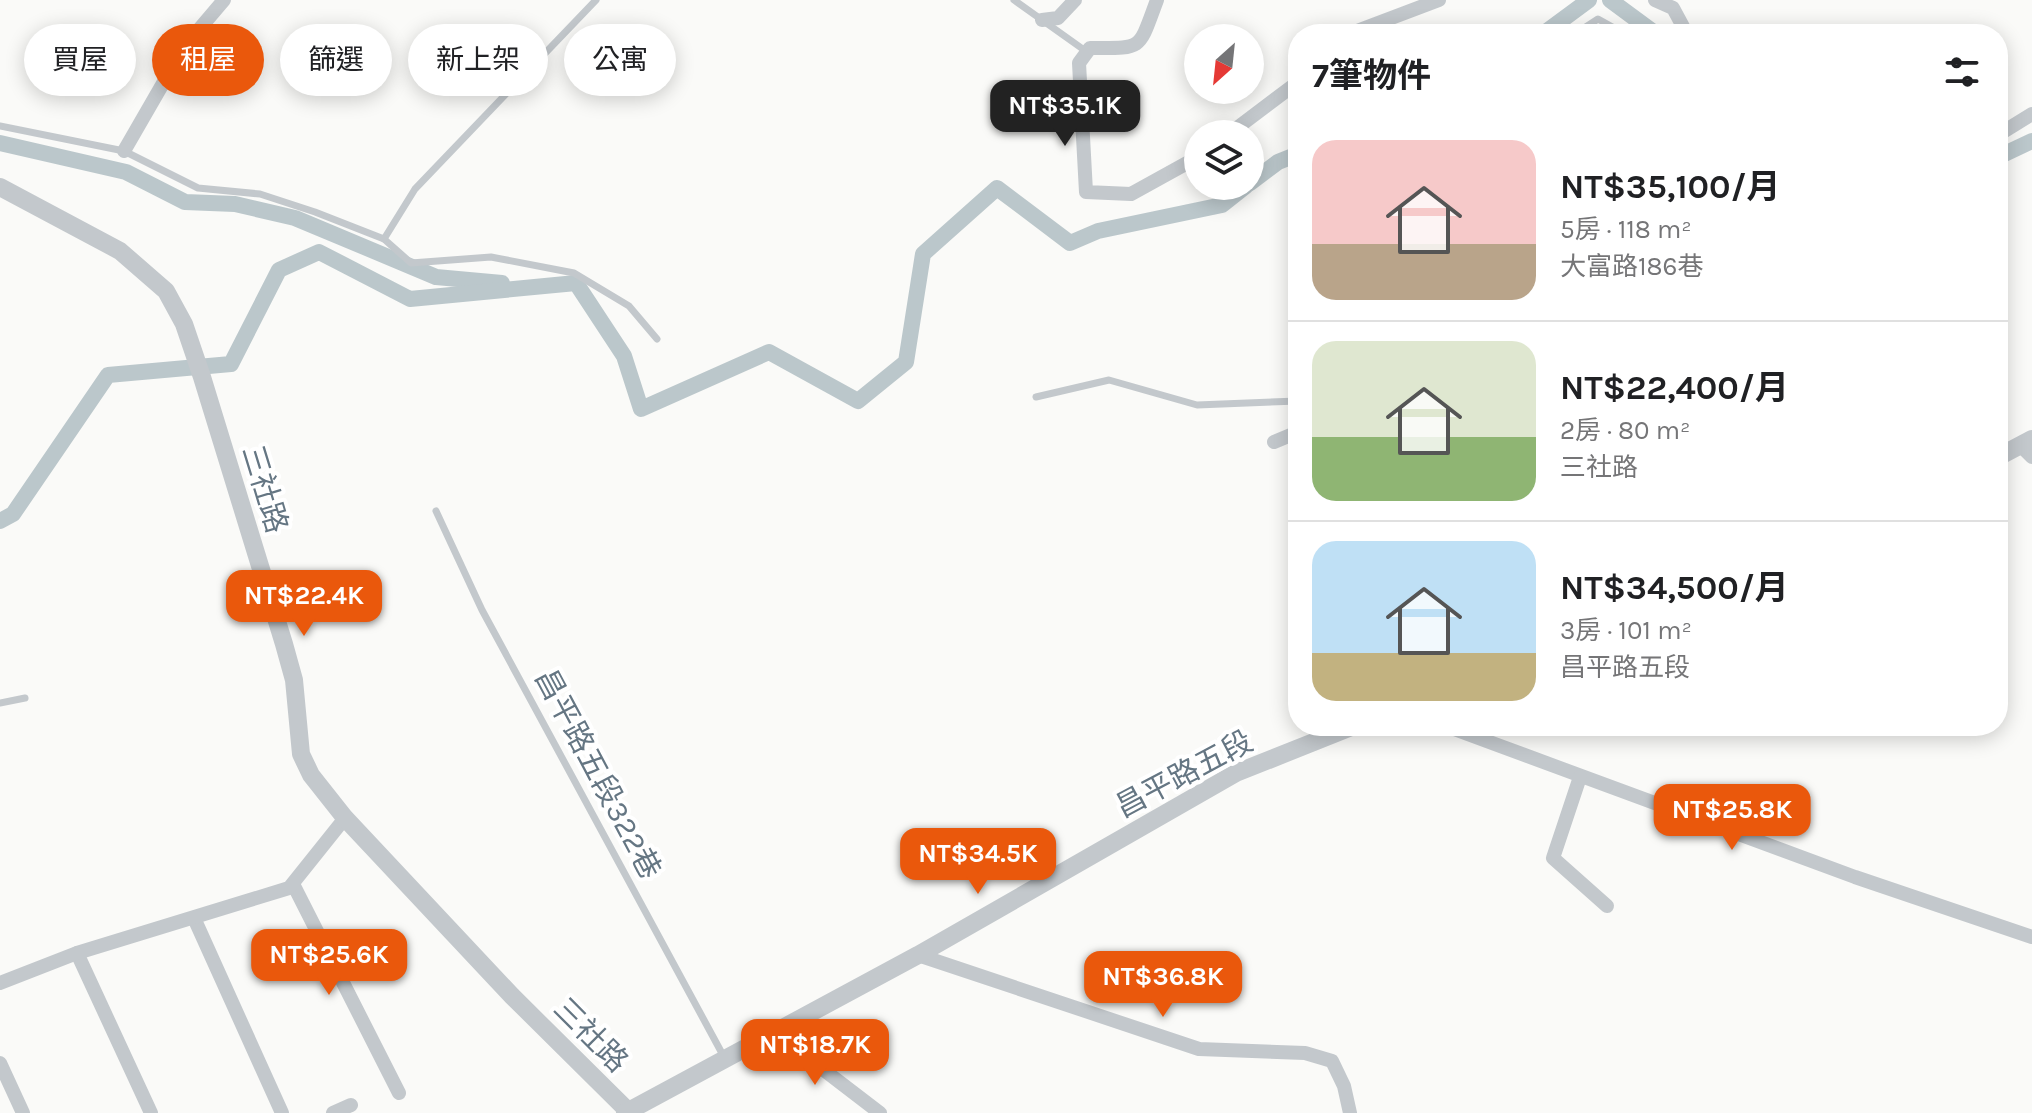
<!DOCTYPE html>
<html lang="zh-TW">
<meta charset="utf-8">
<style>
:root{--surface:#fff;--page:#f2f2f2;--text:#202124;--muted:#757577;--line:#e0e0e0;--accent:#ea580c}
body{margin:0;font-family:Karla,"Noto Sans TC",sans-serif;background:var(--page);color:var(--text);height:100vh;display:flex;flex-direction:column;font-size:30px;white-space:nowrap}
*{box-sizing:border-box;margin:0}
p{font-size:26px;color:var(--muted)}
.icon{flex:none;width:44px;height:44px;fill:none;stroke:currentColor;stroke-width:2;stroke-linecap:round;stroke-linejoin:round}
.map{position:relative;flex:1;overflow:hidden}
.sheet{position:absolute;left:1288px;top:24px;width:720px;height:712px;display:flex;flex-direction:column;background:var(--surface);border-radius:32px;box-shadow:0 4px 20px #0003}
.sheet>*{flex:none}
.top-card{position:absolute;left:24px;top:24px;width:760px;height:72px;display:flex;gap:16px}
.needle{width:52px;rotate:207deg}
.fabs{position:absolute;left:1184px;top:24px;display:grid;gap:16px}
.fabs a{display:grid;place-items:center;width:80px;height:80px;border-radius:50%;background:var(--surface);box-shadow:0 4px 20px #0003;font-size:40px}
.price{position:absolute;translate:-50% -68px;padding:0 18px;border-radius:16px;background:var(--accent);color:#fff;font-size:26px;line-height:52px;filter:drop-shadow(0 2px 4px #0008)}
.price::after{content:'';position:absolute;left:50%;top:48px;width:24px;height:18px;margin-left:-12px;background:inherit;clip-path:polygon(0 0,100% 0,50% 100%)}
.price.current{background:#222;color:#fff}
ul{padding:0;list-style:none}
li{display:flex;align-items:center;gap:24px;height:200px;padding:0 24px}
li+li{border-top:2px solid var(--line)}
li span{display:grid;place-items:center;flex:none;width:224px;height:160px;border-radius:24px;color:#555}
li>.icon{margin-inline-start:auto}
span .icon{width:96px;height:96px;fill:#fffc;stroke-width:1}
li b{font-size:34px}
h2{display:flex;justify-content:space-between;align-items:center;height:96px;padding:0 24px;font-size:34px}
.pill{padding:0 28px;border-radius:36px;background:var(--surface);box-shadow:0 4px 20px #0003;font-size:28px;line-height:72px}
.pill.current{background:var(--accent);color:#fff}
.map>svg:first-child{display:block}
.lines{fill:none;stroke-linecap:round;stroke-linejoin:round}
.canal{stroke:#bbc7cb;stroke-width:16}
.service{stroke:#c3c8cc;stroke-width:7}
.minor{stroke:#c3c8cc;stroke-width:14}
.tertiary{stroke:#c3c8cc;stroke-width:18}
.labels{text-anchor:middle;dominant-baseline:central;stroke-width:8;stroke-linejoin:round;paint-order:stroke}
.street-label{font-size:30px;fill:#657683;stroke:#fff}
</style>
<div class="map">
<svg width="2032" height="1113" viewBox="0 0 2032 1113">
<rect width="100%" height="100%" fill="#fafaf8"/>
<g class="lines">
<g class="canal">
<path d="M1610 0 1656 34"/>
<path d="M1543 34 1589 0"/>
<path d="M0 143 126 172 185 202 235 204 295 218 436 277 502 283"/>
<path d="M1998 157 2032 141"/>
<path d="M1250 183 1278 162 1298 154"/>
<path d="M0 521 13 514 108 375 231 364 279 270 319 252 410 299 576 283 624 356 641 409 769 352 858 401 906 362 923 254 997 188 1070 243 1098 231 1222 205 1246 186"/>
</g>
<g class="service">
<path d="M1014 0 1087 52"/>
<path d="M1575 34 1598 19 1625 34"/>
<path d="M0 126 124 151 198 188 260 194 315 212 384 239 411 263 491 257 574 273 629 306 657 339"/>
<path d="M384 239 415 189 596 0"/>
<path d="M1036 397 1109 380 1197 405 1298 401"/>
<path d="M436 511 482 610 724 1057"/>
<path d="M0 703 25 698"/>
</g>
<g class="minor">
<path d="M1157 0C1138 51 1144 48 1090 48L1079 63 1086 192 1131 194 1198 157"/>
<path d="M1655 0 1673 8 1687 34"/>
<path d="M1042 20 1058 18 1075 0"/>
<path d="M1349 34 1439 0"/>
<path d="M1229 134 1298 82"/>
<path d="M1998 135 2032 114"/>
<path d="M124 151 184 47 224 0"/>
<path d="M1274 442 1298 432"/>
<path d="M2020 445 2032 457"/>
<path d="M1446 726 1855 877 2032 937"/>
<path d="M1580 777 1553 858 1607 906"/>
<path d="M293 884 399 1093"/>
<path d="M194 918 282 1113"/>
<path d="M77 953 151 1113"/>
<path d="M918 955 1199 1049 1305 1053 1332 1061 1344 1086 1350 1113"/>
<path d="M0 983 77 953 289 888 345 818"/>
<path d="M773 1031 880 1113"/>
<path d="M0 1063 23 1113"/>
<path d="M333 1113 351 1105"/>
</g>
<g class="tertiary">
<path d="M0 187 120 251 166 291 184 324 202 377 284 644 294 680 301 754 311 775 345 818 512 996 628 1111"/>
<path d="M1998 457 2032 439"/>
<path d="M625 1113 918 955 1236 773 1354 726"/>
</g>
</g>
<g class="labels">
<g class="street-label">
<text transform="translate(265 489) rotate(73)">三社路</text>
<text transform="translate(598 774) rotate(62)">昌平路五段322巷</text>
<text transform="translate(1184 774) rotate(-28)">昌平路五段</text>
<text transform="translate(591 1035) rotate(45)">三社路</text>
</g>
</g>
</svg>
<div class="fabs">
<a><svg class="needle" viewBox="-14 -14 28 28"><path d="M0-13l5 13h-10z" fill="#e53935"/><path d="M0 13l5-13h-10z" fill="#757577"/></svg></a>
<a><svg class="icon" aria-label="layers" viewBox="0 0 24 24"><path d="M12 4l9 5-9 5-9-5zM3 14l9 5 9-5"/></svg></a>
</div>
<b class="price current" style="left:1065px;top:148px">NT$35.1K</b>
<b class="price" style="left:304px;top:638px">NT$22.4K</b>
<b class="price" style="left:1732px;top:852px">NT$25.8K</b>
<b class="price" style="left:978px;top:896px">NT$34.5K</b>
<b class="price" style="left:329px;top:997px">NT$25.6K</b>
<b class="price" style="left:1163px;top:1019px">NT$36.8K</b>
<b class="price" style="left:815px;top:1087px">NT$18.7K</b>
<div class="top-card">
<a class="pill">買屋</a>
<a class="pill current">租屋</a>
<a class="pill">篩選</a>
<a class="pill">新上架</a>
<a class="pill">公寓</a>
</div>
<section class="sheet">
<h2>7筆物件<svg class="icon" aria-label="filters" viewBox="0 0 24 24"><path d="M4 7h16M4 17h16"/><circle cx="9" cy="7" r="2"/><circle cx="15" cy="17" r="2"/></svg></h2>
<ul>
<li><span style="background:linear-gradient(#f6c9c9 65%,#b9a48a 0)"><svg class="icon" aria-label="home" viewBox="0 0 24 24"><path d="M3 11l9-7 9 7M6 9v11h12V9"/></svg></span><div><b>NT$35,100/月</b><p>5房 · 118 m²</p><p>大富路186巷</p></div></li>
<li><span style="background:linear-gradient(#dfe7d0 60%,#8fb573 0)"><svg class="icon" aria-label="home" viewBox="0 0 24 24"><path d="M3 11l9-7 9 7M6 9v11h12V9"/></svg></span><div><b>NT$22,400/月</b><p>2房 · 80 m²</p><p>三社路</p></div></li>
<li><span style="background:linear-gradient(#bfe0f5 70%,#c2b280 0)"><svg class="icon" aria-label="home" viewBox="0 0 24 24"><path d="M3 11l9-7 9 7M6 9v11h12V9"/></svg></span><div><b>NT$34,500/月</b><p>3房 · 101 m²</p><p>昌平路五段</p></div></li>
</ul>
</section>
</div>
